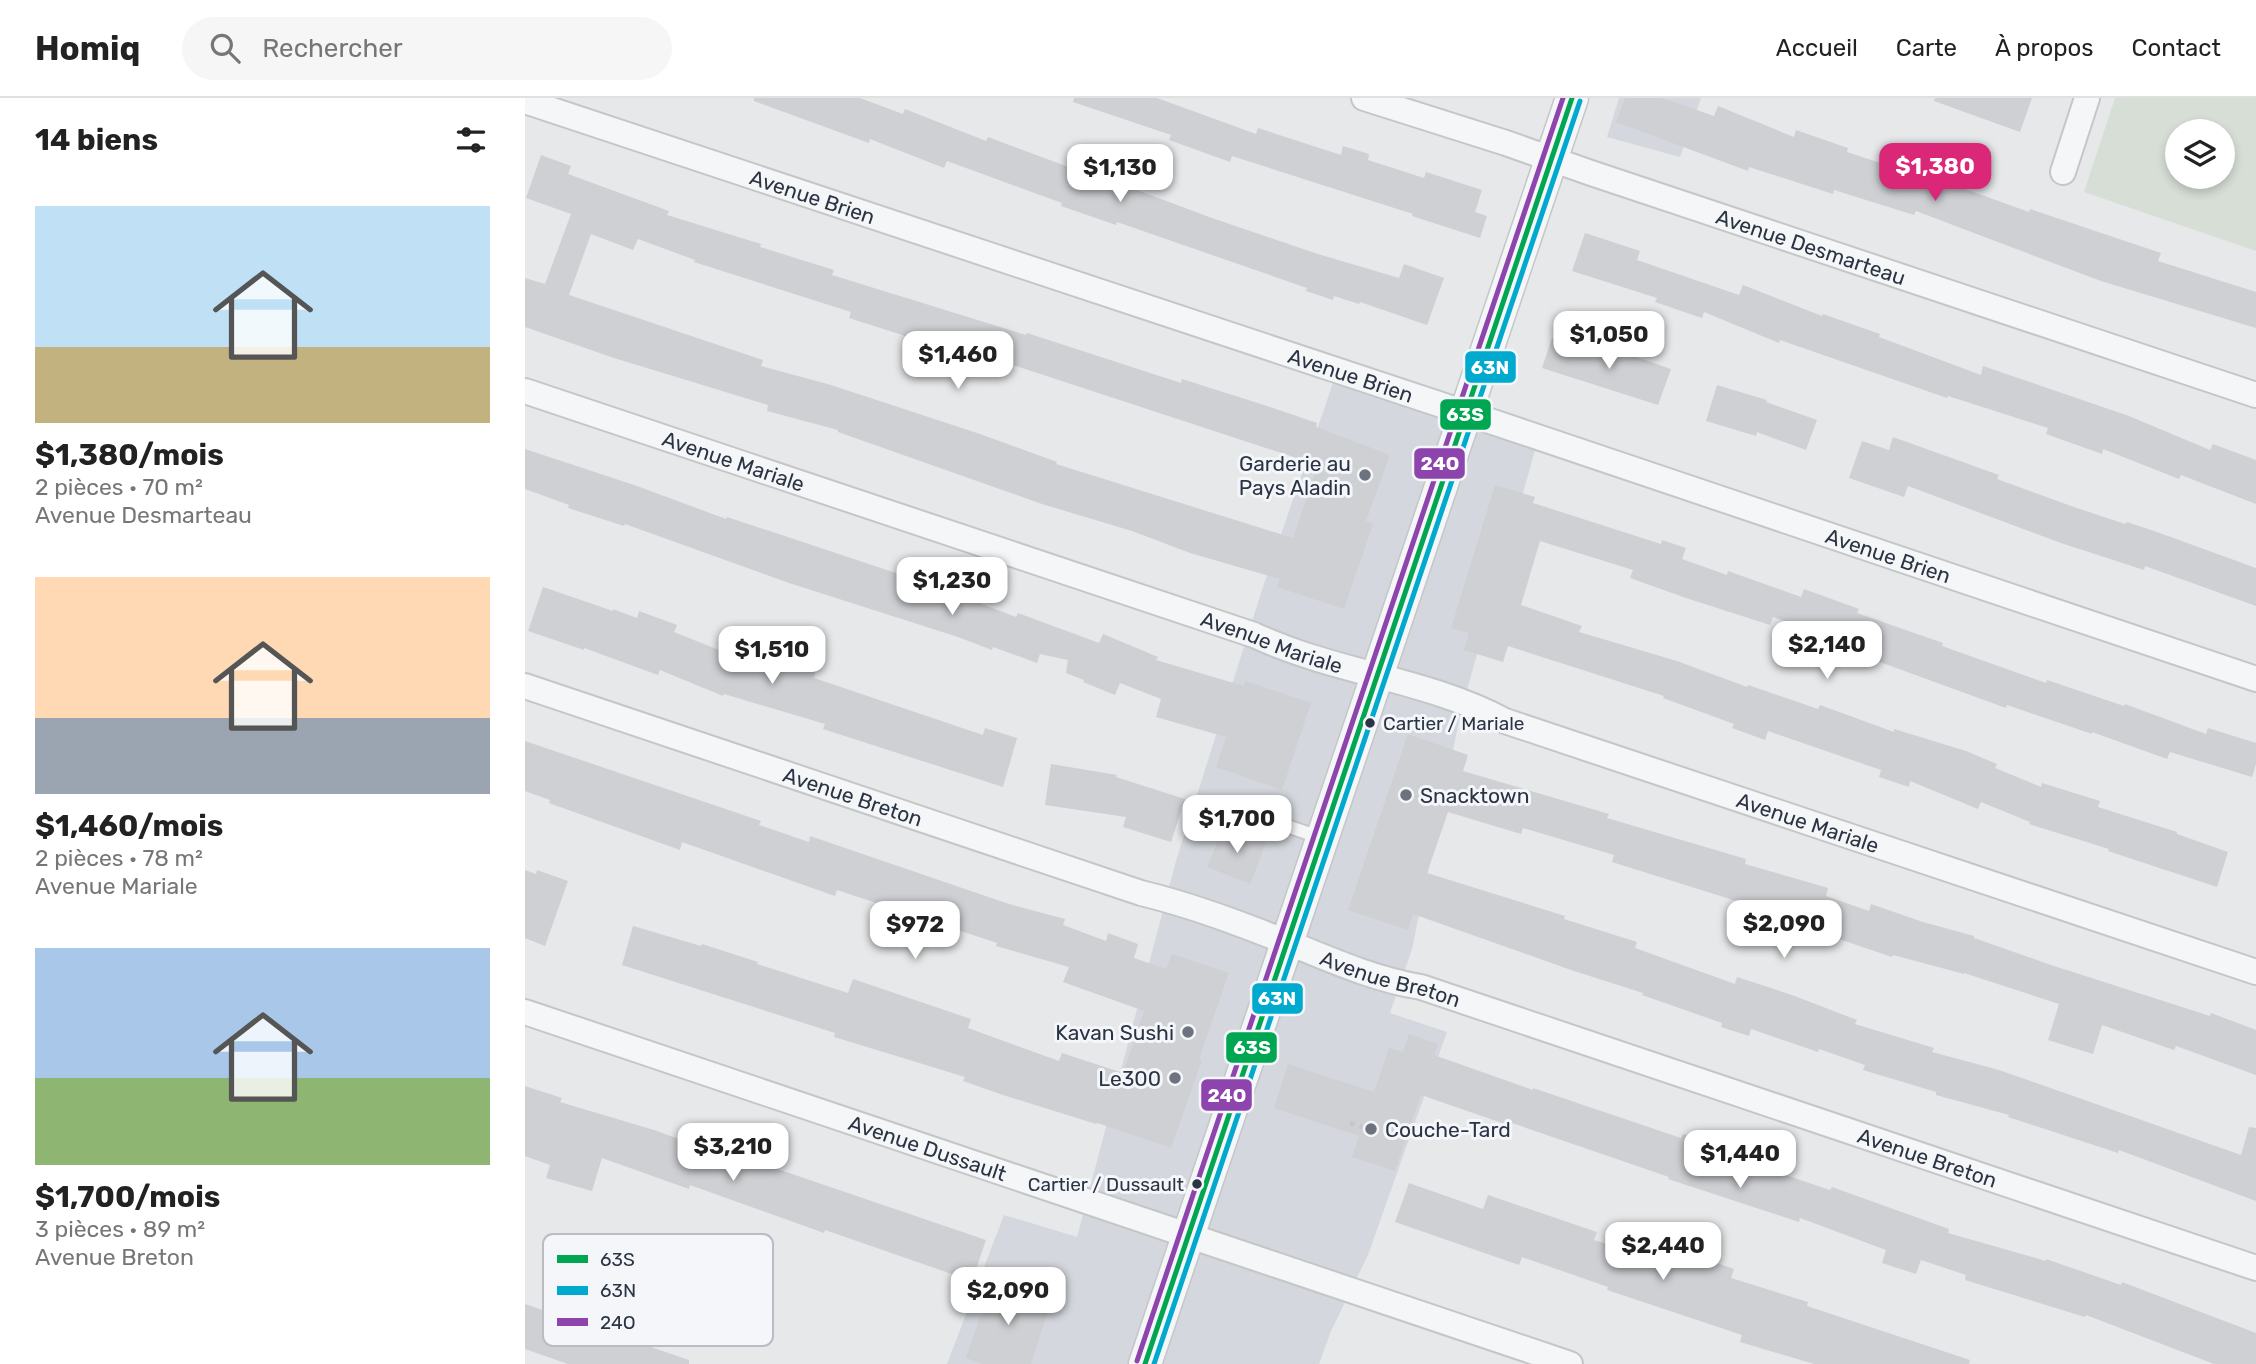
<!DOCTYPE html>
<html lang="fr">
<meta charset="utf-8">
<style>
:root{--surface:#fff;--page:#f6f6f6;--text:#222;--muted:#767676;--line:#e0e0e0;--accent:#db2777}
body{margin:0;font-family:Rubik,sans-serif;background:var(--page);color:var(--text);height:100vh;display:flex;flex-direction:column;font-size:26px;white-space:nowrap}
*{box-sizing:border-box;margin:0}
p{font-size:23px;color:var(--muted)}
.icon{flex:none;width:38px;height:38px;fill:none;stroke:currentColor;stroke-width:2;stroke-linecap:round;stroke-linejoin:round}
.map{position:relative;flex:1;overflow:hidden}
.panel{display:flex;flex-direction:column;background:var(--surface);width:525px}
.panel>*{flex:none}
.buttons{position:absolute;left:1640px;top:21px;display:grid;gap:14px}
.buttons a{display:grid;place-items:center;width:70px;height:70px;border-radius:50%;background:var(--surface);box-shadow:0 4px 10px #0003;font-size:35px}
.price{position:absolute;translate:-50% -60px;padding:0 16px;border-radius:14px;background:#fff;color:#222;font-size:23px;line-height:46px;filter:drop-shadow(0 2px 4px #0008)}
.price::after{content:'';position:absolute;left:50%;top:42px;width:21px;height:16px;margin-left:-10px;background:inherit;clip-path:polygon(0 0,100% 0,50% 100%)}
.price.active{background:var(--accent);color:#fff}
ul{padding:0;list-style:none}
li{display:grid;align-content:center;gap:14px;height:371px;padding:0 35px}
li span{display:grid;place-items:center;height:217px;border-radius:0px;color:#555}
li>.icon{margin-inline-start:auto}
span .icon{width:126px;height:126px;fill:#fffc;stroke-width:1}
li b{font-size:30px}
h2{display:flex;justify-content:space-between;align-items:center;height:84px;padding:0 35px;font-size:30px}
header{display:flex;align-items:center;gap:42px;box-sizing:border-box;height:98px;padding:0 35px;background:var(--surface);border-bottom:2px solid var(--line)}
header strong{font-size:33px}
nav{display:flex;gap:38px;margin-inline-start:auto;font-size:24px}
.search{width:490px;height:63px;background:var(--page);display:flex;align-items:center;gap:18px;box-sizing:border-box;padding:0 24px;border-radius:38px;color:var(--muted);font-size:26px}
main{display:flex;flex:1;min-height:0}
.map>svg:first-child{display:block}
.built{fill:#d4d7dd}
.green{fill:#d6ded6;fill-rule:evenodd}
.building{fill:#ced0d3;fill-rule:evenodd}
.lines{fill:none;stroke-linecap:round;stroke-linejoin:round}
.service-casing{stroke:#c4c6c8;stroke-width:16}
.minor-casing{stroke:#c4c6c8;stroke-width:28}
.tertiary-casing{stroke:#c4c6c8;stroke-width:35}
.path{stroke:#c5c6ca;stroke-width:4.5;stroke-dasharray:5 5;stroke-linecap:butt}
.service{stroke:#f5f6f7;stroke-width:12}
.minor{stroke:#f5f6f7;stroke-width:24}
.tertiary{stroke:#f5f6f7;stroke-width:32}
.bus-1-casing{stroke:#f4f6f9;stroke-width:10}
.bus-2-casing{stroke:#f4f6f9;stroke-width:10}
.bus-3-casing{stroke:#f4f6f9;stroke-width:10}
.bus-1{stroke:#00a651;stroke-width:5}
.bus-2{stroke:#00a9ce;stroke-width:5}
.bus-3{stroke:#8e44ad;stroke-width:5}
.poi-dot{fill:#6c737f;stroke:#f4f6f9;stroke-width:2.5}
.bus-dot{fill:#2b3445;stroke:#f4f6f9;stroke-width:2.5}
.labels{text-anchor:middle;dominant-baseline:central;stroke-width:6;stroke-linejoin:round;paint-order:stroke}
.bus-label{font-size:19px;fill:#2b3445;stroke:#f4f6f9;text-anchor:start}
.street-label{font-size:21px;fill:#2b3445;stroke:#f4f6f9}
.poi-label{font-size:21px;fill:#2b3445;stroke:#f4f6f9;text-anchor:end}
.key{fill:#f4f6f9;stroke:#b8bcc3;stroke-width:2}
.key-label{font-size:19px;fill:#2b3445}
.line-badge{stroke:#f4f6f9;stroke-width:2.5}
.badge-label{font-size:19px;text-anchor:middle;font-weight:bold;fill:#fff}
</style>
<header>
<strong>Homiq</strong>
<div class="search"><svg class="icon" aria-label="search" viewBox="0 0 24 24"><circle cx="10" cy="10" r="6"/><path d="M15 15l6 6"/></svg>Rechercher</div>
<nav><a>Accueil</a><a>Carte</a><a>À propos</a><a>Contact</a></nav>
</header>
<main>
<section class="panel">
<h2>14 biens<svg class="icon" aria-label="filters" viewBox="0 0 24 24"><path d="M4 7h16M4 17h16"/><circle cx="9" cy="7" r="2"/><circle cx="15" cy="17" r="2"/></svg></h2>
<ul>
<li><span style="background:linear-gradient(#bfe0f5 65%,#c2b280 0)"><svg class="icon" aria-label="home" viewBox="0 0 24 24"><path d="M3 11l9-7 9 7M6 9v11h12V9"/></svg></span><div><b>$1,380/mois</b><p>2 pièces · 70 m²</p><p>Avenue Desmarteau</p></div></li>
<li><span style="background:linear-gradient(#ffd9b3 65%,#9aa5b1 0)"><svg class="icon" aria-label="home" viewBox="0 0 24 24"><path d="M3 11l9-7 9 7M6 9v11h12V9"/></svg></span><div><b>$1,460/mois</b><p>2 pièces · 78 m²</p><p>Avenue Mariale</p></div></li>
<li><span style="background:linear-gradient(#a9c7e8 60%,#8fb573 0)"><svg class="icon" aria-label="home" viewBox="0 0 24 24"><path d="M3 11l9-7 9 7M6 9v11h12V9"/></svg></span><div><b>$1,700/mois</b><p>3 pièces · 89 m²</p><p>Avenue Breton</p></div></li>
</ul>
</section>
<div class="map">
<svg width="1731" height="1266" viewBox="0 0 1731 1266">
<rect width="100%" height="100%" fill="#e6e8ea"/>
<g class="built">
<path d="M1094 0H1176L1155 59 1082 39Z"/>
<path d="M809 282 1013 342 936 613 887 851 865 915 922 934 843 1157 806 1233 794 1266H422L479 1117 552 1139 651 763 737 492Z"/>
</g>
<path class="green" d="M1590 0H1731V153L1559 94ZM1652 33H1698V79H1652Z"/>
<g class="building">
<path d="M229 0H335L378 16 380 11 461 43 463 39 549 71 550 69 605 87 604 89 684 119 793 156 874 180 879 166 919 180 902 227 835 204 834 206 809 198 808 202 781 193 782 190 592 124 591 127 536 108 537 105 422 63 419 70 345 41 344 45 229 3Z"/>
<path d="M549 0H632L731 36 733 30 816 57 818 48 844 56 843 62 899 80 901 74 957 92 950 114 962 118 955 140 887 118 888 116 707 58 705 64 644 42 646 37 548 4Z"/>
<path d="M1100 0H1137L1189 18 1193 8 1269 39 1271 32 1323 50 1322 54 1429 89V87L1504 114 1505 111 1636 155 1633 163 1731 194V230L1576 183 1391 113 1389 117 1309 92 1308 96 1224 69 1223 73 1091 24Z"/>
<path d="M1410 0H1507L1495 34 1409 3Z"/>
<path d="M16 57 46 68 43 76 144 113 142 117 236 146 235 149 309 172 307 177 501 237 502 235 656 285 657 281 739 307 792 325 791 329 865 357 841 423 848 426 819 511 752 489 755 481 665 455 607 433 517 406 313 334V332L242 313 243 307 89 260 0 229V180L20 186 46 116 1 100ZM66 136 108 152 113 141 170 162 169 164 326 214 324 220 449 260 451 255 793 367 768 440 531 366 532 364 455 336 306 287 236 268 238 262 44 197Z"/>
<path d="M1060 135 1115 153 1112 162 1214 197 1218 187 1297 218 1298 216 1355 236 1354 239 1456 277 1458 268 1604 318 1685 352 1688 346 1731 362V406L1656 377 1654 381 1578 351 1577 356 1521 336 1523 330 1423 298 1422 300 1255 242 1254 245 1179 214 1177 220 1130 204 1132 200 1047 173Z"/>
<path d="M1027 240 1092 261 1094 253 1146 271 1133 307 1017 270Z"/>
<path d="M1192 287 1242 302 1241 304 1292 322 1281 352 1232 334 1231 338 1181 323Z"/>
<path d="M1368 339 1474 377 1472 381 1549 409 1600 426 1602 424 1632 434 1731 470V508L1620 468 1619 472 1536 445 1383 388 1379 399 1324 380 1337 343 1364 352Z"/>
<path d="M0 351 112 388 201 421 202 419 407 487 491 519 493 515 574 545 578 536 633 559 631 562 719 588 720 583 786 605 757 692 691 669 701 639 631 619 636 601 595 585 590 597 558 584 559 582 541 575 543 562 515 556 512 565 468 549 467 552 433 539 264 485 100 426 99 428 43 410 44 407 0 391Z"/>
<path d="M970 387 1010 399 1008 405 1136 446 1137 442 1161 450 1157 461 1202 477 1203 473 1276 499 1279 491 1334 511 1332 515 1418 545 1417 548 1521 585 1522 582 1599 608 1600 606 1681 636 1683 630 1731 645V666L1727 679 1645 654 1642 661 1567 634V636L1482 607 1481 610 1352 563 1355 556 1248 519 1245 527 1161 500 1105 480 1108 472 1015 443 996 507 1057 528 1054 534 1152 563 1222 589 1223 587 1293 611 1295 607 1369 634V631L1441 653 1472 666 1470 670 1516 689 1517 685 1575 703 1573 709 1652 734V736L1703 754 1692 789 1583 753 1584 751 1504 726 1505 724 1456 704 1453 711 1385 683 1384 689 1354 679 1356 672 1243 633 1240 642 1207 630 1209 626 1138 600 1139 598 983 548 978 564 939 552 944 535 926 530Z"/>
<path d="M18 489 88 513V511L112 520 114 513 152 527 149 534 234 568 238 556 291 572 289 580 458 637 460 630 492 640 478 689 298 631 300 626 199 596 198 598 135 572 133 577 59 550V552L3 533Z"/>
<path d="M883 636 943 657 938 673 1084 716 1082 720 1221 761 1220 766 1303 790 1301 798 1344 813 1346 806 1398 824 1449 838V840L1526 867 1685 918 1686 915 1731 932V977L1651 948 1649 952 1577 927 1568 956 1523 942 1534 906 1439 875V876L1368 857 1367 859 1308 839 1310 834 1087 764 1089 757 998 730 996 736 923 714 902 775 1040 818 1039 821 1112 844 1110 850 1210 886 1212 879 1267 897 1332 922 1330 926 1409 950 1407 954 1474 972 1716 1057 1724 1029 1731 1030V1103L1594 1052 1593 1055 1483 1019 1484 1017 1411 997V994L1338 972 1340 967 1294 951 1293 954 1226 931 1224 938 1196 929 1197 925 1117 897 1118 895 1046 872 888 816 883 832 823 812Z"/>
<path d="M0 643 236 723 234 727 284 744 285 738 484 806 540 821 538 827 581 843 583 835 613 846 609 860 641 871 647 856 704 875 674 961 677 962 646 1050 572 1025 571 1026 478 997 438 983 440 979 309 939 310 935 97 867 108 828 176 848 177 846 233 864 232 866 323 895 328 881 446 921 443 930 534 963 537 955 598 975 619 913 538 884 544 869 471 848 472 845 312 792 310 798 157 744 155 752 24 705 25 702 0 693Z"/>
<path d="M526 666 592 677 591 679 660 701 646 744 598 729 601 719 520 707Z"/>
<path d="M699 729 741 745 725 786 682 769Z"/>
<path d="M0 772 11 776 12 772 43 783 20 848 0 840Z"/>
<path d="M884 936 913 946 909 957 1008 992V990L1156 1040 1158 1036 1182 1043 1180 1048 1205 1056 1204 1058 1305 1092 1307 1089 1424 1131 1423 1135 1521 1163V1161L1596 1187 1597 1184 1731 1235V1266H1689L1561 1217 1560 1219 1440 1182 1441 1177 1396 1162 1391 1176 1357 1165 1361 1152 1275 1120 1274 1124 1143 1081 1144 1079 981 1023 980 1026 896 997 870 1073 827 1059 834 1038 749 1010 763 966 849 994 864 950 878 954Z"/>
<path d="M0 988 37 1000 35 1004 129 1032 187 1053 188 1049 461 1142 447 1183 300 1132 299 1135 165 1087 164 1091 77 1060 67 1093 21 1080 25 1067 0 1058Z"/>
<path d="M884 1085 958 1111 963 1097 1072 1134 1069 1142 1161 1170 1167 1156 1209 1171 1206 1180 1283 1204 1282 1208 1445 1262 1444 1266H1289L1215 1244 1217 1237 1082 1192 1083 1189 997 1159 994 1167 870 1124Z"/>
<path d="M467 1184 526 1203 506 1266H458L441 1260Z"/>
<path d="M0 1206 164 1262V1266H43L0 1251Z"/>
</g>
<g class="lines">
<defs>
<path id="service" d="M697 706 797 740"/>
<g id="minor">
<path id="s1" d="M839 0 981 45 1066 75 1731 297"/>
<path id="s2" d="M0 3 971 325 1731 581"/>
<path d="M1538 74 1562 0"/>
<path id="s3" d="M0 293 729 537C810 575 902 581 980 623L1731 874"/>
<path id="s4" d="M0 588 616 795C666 807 716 826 764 845 806 862 851 882 896 889L1731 1170"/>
<path id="s5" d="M0 914 1045 1266"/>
</g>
<path id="tertiary" d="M620 1266 1047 0"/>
</defs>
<use href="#service" class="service-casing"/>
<use href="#minor" class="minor-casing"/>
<use href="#tertiary" class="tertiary-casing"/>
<path class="path" d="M825 1025 837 1029"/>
<use href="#service" class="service"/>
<use href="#minor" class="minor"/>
<use href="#tertiary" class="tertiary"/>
<defs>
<path id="bus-1" d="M620 1266 1047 0"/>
<path id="bus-2" d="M629 1266 1055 3"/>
<path id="bus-3" d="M612 1263 1038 0"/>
</defs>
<use href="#bus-1" class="bus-1-casing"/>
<use href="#bus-2" class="bus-2-casing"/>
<use href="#bus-3" class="bus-3-casing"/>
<use href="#bus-1" class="bus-1"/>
<use href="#bus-2" class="bus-2"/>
<use href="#bus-3" class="bus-3"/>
</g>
<g class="poi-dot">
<circle cx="840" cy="377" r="7"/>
<circle cx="881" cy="697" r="7"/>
<circle cx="663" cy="934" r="7"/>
<circle cx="650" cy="980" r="7"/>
<circle cx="846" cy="1031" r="7"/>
</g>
<g class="bus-dot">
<circle cx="845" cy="625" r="6"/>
<circle cx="672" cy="1086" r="6"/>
</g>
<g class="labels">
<g class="bus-label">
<text x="858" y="625">Cartier / Mariale</text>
<text x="659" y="1086" text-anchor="end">Cartier / Dussault</text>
</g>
<g class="street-label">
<text stroke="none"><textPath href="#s2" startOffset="303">Avenue Brien</textPath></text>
<text stroke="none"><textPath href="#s1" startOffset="471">Avenue Desmarteau</textPath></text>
<text stroke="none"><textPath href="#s2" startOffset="870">Avenue Brien</textPath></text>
<text stroke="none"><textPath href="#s3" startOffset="220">Avenue Mariale</textPath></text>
<text stroke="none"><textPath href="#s2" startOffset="1437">Avenue Brien</textPath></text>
<text stroke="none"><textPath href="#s3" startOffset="788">Avenue Mariale</textPath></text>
<text stroke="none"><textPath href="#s4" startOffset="346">Avenue Breton</textPath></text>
<text stroke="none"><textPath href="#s3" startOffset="1354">Avenue Mariale</textPath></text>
<text stroke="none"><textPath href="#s4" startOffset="914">Avenue Breton</textPath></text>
<text stroke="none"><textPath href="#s5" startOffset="425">Avenue Dussault</textPath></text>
<text stroke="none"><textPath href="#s4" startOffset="1480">Avenue Breton</textPath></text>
</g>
<g class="poi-label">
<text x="826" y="365">Garderie au<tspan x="826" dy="24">Pays Aladin</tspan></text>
<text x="895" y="697" text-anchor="start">Snacktown</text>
<text x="649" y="934">Kavan Sushi</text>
<text x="636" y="980">Le300</text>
<text x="860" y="1031" text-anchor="start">Couche-Tard</text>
</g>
</g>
<rect x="18" y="1136" width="230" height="112" rx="10" class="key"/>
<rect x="32" y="1157" width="31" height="8" fill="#00a651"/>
<rect x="32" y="1188" width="31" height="9" fill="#00a9ce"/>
<rect x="32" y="1220" width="31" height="8" fill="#8e44ad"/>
<g class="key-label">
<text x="75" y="1168">63S</text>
<text x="75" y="1199">63N</text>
<text x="75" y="1231">24O</text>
</g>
<g class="line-badge">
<rect x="939" y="252" width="53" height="34" rx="7" fill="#00a9ce"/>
<rect x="914" y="300" width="53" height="33" rx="7" fill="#00a651"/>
<rect x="888" y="349" width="53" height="33" rx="7" fill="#8e44ad"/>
<rect x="726" y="884" width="53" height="33" rx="7" fill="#00a9ce"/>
<rect x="700" y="933" width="53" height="33" rx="7" fill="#00a651"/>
<rect x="675" y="980" width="53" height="34" rx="7" fill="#8e44ad"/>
</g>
<g class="badge-label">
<text x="965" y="276">63N</text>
<text x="940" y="323">63S</text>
<text x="915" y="372">24O</text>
<text x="752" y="907">63N</text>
<text x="727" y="956">63S</text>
<text x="702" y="1004">24O</text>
</g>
</svg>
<div class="buttons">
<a><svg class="icon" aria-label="layers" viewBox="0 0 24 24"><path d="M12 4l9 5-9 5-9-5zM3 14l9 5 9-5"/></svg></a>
</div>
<b class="price active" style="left:1410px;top:105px">$1,380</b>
<b class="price" style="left:595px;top:106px">$1,130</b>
<b class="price" style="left:1084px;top:273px">$1,050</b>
<b class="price" style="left:433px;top:293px">$1,460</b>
<b class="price" style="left:427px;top:519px">$1,230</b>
<b class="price" style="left:1302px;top:583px">$2,140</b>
<b class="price" style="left:247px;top:588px">$1,510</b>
<b class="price" style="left:712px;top:757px">$1,700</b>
<b class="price" style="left:1259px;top:862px">$2,090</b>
<b class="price" style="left:390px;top:863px">$972</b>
<b class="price" style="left:208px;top:1085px">$3,210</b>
<b class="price" style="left:1215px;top:1092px">$1,440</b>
<b class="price" style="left:1138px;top:1184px">$2,440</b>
<b class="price" style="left:483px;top:1229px">$2,090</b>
</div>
</main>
